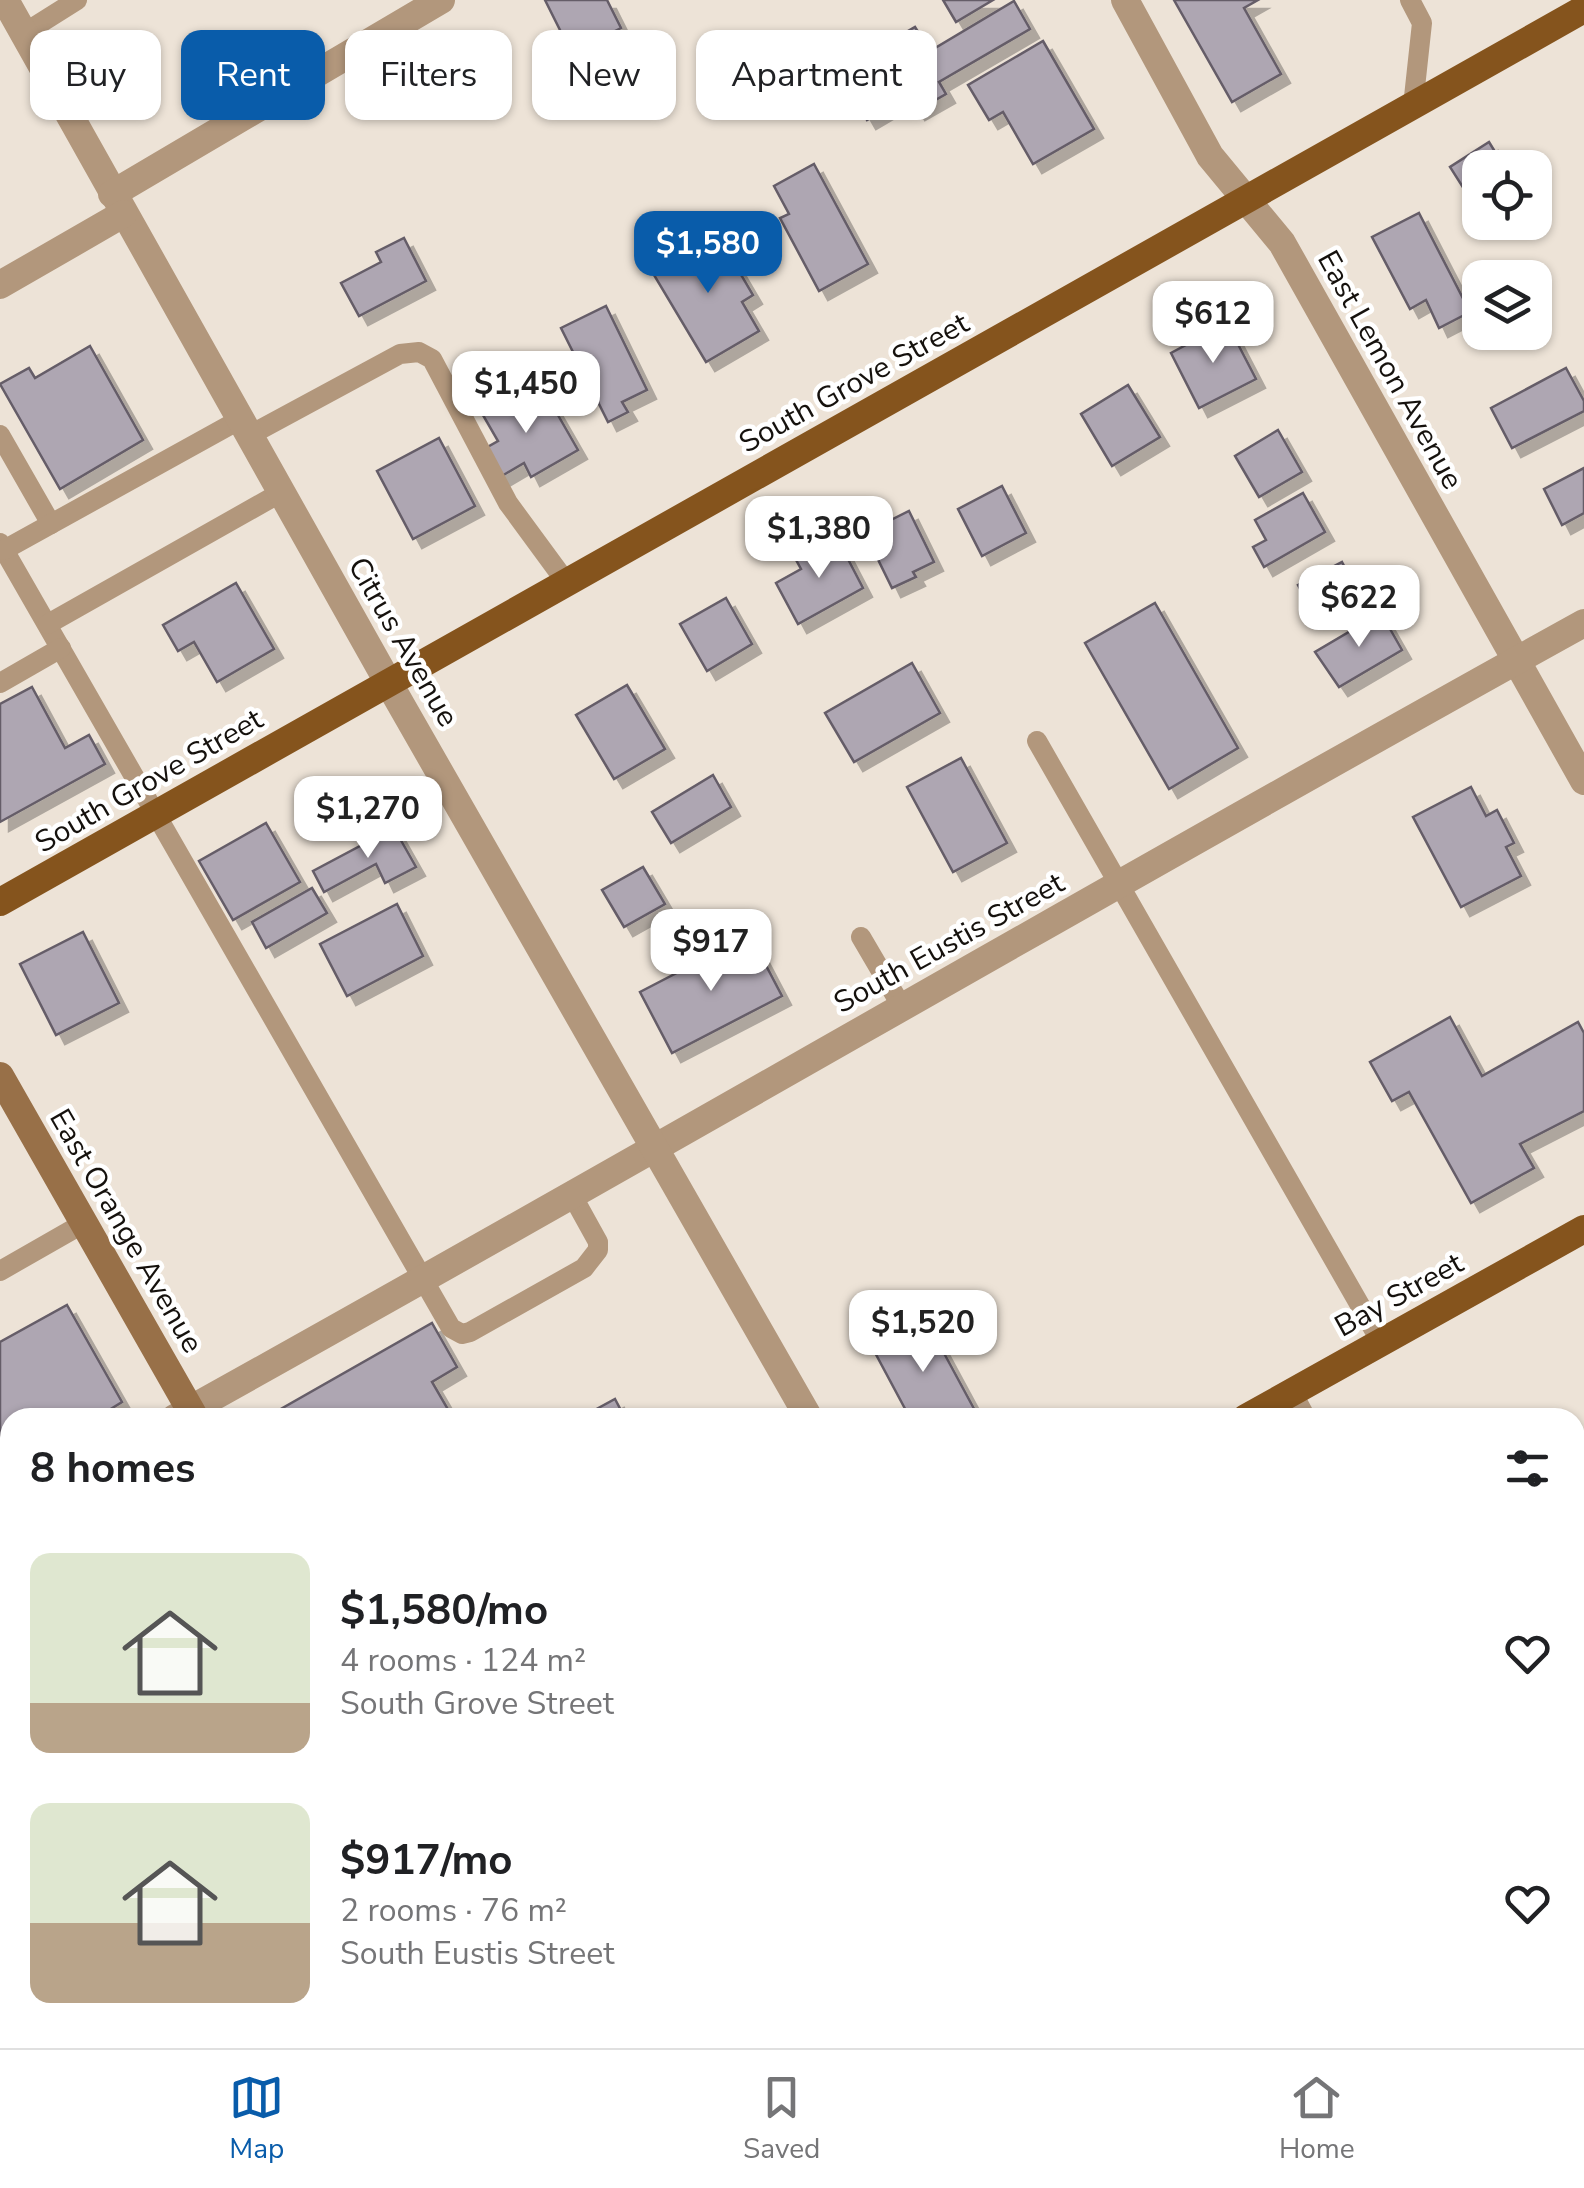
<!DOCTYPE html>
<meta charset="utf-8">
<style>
:root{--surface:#fff;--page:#f6f6f6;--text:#202124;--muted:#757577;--line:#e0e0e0;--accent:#095caa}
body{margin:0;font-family:"Nunito Sans",sans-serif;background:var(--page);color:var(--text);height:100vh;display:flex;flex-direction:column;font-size:38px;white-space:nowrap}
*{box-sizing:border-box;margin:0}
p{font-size:32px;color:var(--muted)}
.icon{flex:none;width:55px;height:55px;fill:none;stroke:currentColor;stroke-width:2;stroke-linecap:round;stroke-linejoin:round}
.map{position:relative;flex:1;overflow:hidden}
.sheet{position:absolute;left:0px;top:1408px;width:1585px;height:642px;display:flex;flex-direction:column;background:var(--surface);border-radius:30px 30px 0 0;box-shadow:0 2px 8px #0004}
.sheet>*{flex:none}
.top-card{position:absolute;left:30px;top:30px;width:1000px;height:90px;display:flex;gap:20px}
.buttons{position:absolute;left:1462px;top:150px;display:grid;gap:20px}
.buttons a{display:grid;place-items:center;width:90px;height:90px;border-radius:20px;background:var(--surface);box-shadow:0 2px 8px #0004;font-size:50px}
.price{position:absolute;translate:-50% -85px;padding:0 22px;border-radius:20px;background:#fff;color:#222;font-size:32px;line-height:65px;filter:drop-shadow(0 2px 5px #0008)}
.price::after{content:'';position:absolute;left:50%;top:60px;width:30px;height:22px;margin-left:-15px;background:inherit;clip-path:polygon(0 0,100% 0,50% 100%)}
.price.active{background:var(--accent);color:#fff}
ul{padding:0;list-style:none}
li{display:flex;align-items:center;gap:30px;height:250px;padding:0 30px}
li span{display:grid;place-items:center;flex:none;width:280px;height:200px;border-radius:20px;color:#555}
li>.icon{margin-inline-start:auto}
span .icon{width:120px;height:120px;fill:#fffc;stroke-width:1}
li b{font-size:42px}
h2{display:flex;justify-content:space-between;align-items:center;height:120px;padding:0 30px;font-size:42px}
.pill{padding:0 35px;border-radius:20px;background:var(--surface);box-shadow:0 2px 8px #0004;font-size:35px;line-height:90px}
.pill.active{background:var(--accent);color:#fff}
.tab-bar{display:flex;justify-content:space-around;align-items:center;height:140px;border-top:2px solid var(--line);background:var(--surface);font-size:28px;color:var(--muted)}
.tab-bar a{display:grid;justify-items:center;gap:5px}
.tab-bar .active{color:var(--accent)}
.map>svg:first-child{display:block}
.building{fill:#aea6b2;stroke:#655d68;stroke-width:2.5;filter:url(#shadow)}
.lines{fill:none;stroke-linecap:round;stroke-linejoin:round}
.path{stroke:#78716a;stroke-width:6;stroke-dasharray:10 5;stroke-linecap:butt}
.service{stroke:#b2977c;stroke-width:20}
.minor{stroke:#b2977c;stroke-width:28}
.tertiary{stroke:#b2977c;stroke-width:28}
.secondary{stroke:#987048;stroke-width:28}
.primary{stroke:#85541d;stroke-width:28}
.rail-casing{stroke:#4b4640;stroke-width:11}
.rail{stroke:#fff;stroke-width:8;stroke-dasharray:22;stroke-linecap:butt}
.labels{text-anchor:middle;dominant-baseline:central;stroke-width:9;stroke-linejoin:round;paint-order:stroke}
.street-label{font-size:30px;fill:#15110d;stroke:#fff}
</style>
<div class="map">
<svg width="1584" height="2048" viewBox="0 0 1584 2048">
<defs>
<filter id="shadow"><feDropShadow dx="9" dy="9" stdDeviation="0" flood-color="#0004"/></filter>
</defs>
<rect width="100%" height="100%" fill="#ede3d7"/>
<g class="building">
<path d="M545 0H607L621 28 599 39 608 56 580 70Z"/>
<path d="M943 0H993L956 22Z"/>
<path d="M1174 0H1258L1244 8 1281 74 1232 102Z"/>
<path d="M1014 1 1030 29 939 82 946 94 916 111 908 96 867 120 839 71 915 27 930 51Z"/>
<path d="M1043 41 1094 129 1033 164 1003 112 989 120 968 85Z"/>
<path d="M1489 142 1505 168H1480L1478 211 1450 167Z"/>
<path d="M814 164 868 264 819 291 780 218 789 214 774 186Z"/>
<path d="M1419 213 1470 312 1439 328 1426 300 1410 309 1372 237Z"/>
<path d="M716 232 753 295 742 302 759 331 706 362 651 270Z"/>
<path d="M404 238 426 281 359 316 341 283 381 262 376 252Z"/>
<path d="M606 306 647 390 622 402 628 412 608 422 561 328Z"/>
<path d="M1227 323 1256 379 1199 408 1171 353Z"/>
<path d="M90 346 143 440 60 489 0 384 29 368 35 378Z"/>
<path d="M1566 368 1584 401V411L1512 448 1491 408Z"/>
<path d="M1128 385 1160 437 1112 466 1081 414Z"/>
<path d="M511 393 521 411 547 396 578 450 531 477 524 463 500 477 484 449 498 441 480 410Z"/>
<path d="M1278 430 1302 472 1259 497 1235 456Z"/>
<path d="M439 438 475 506 413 539 377 471Z"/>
<path d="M1584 468V513L1562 525 1544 489Z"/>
<path d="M1002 486 1026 533 982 556 958 509Z"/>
<path d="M1303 493 1325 532 1264 567 1253 547 1266 540 1255 520Z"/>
<path d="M909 511 934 562 913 572 916 577 892 588 865 533Z"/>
<path d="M836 536 863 588 798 624 776 583 801 569 795 558Z"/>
<path d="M1342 562 1360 596 1316 619 1298 585Z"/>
<path d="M236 583 274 649 217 682 194 642 178 651 163 625Z"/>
<path d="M726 598 752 644 707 671 680 624Z"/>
<path d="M1155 603 1238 748 1169 789 1085 643Z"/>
<path d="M1381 613 1402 650 1339 687 1315 652Z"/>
<path d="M912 663 940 713 854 762 825 713Z"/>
<path d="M627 685 665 749 614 779 576 715Z"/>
<path d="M32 687 65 748 89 735 105 764 0 822V704Z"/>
<path d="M961 758 1007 843 953 872 907 787Z"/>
<path d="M713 775 731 807 671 843 652 812Z"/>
<path d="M1471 787 1486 816 1497 810 1514 843 1506 847 1521 876 1461 907 1413 817Z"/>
<path d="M266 823 300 882 233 920 199 861Z"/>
<path d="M394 828 416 867 385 883 376 864 324 892 313 871Z"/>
<path d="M643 867 665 904 624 927 602 890Z"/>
<path d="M312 888 327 913 266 948 252 922Z"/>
<path d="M397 904 423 956 347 996 320 944Z"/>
<path d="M83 932 119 1003 56 1035 20 964Z"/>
<path d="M750 935 782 996 672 1053 640 992Z"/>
<path d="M1450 1017 1482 1076 1578 1022 1584 1033V1111L1520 1144 1534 1168 1471 1203 1409 1092 1392 1101 1370 1062Z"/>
<path d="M67 1305 122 1402 96 1418H10V1466L0 1472V1342Z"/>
<path d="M925 1318 979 1418H910L872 1347Z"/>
<path d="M432 1323 457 1367 432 1382 453 1418H265Z"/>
<path d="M615 1399 625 1418H580Z"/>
<path d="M10 1567V1616L0 1598V1573Z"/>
<path d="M0 1642 10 1660V1870L0 1876Z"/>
<path d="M10 1870V2040H36L22 2048H0V1876Z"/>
</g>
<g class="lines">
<g class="path">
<path d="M0 1564 10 1558"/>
<path d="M47 2048 61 2040"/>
</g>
<g class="service">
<path d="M1410 0 1422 23 1413 106"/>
<path d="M23 34 77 0"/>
<path d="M0 435 51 524"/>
<path d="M248 436 400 354 419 352 432 359 508 503 566 582"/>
<path d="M0 543 451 1328 462 1334 470 1332 584 1268 598 1250V1242L572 1195"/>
<path d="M4 550 239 420"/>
<path d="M48 624 280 493"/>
<path d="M0 683 61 648"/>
<path d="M1037 741 1381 1342"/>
<path d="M861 937 902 1007"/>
<path d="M0 1271 84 1223"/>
<path d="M1292 1392 1306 1418"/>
<path d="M0 1621 10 1638"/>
<path d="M284 2040 289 2048"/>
</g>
<g class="minor">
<path d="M5 0 388 682"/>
<path d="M1125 0 1210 156 1282 243 1584 781"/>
<path d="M112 194 441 0"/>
<path d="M0 285 123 214"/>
<path d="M175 1418C647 1156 1112 884 1584 623"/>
<path d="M0 1515 10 1509"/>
<path d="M1575 1852 1584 1847"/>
<path d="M546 2040 551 2048"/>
<path d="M1144 2048 1156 2040"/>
</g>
<g class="tertiary">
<path d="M388 682 809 1418"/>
<path d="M1167 2040 1172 2048"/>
</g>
<path class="secondary" d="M0 1076 195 1418"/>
<g class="primary">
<path d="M0 902 1584 9"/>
<path d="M1246 1418 1584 1229"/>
<path d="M148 2048 162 2040"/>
</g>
<defs>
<g id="rail">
<path d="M1575 1912 1584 1910"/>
<path d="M774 2048 807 2040"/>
</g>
</defs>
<use href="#rail" class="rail-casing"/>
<use href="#rail" class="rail"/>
</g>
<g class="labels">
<g class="street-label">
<text transform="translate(1390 370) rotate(61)">East Lemon Avenue</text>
<text transform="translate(854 383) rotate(-29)">South Grove Street</text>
<text transform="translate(403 642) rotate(60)">Citrus Avenue</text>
<text transform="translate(149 781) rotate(-30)">South Grove Street</text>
<text transform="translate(949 943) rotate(-29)">South Eustis Street</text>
<text transform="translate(126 1231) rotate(60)">East Orange Avenue</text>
<text transform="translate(1399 1295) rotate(-29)">Bay Street</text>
</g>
</g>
</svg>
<div class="buttons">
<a><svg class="icon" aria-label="locate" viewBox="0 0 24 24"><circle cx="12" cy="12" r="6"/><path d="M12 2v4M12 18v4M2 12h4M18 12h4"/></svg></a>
<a><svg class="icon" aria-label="layers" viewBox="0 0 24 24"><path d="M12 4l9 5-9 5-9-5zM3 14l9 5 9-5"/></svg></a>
</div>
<b class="price active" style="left:708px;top:296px">$1,580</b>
<b class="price" style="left:1213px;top:366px">$612</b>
<b class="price" style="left:526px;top:436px">$1,450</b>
<b class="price" style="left:819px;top:581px">$1,380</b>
<b class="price" style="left:1359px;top:650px">$622</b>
<b class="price" style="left:368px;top:861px">$1,270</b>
<b class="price" style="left:711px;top:994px">$917</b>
<b class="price" style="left:923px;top:1375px">$1,520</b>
<div class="top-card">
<a class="pill">Buy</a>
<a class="pill active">Rent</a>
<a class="pill">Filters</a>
<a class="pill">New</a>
<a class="pill">Apartment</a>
</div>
<section class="sheet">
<h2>8 homes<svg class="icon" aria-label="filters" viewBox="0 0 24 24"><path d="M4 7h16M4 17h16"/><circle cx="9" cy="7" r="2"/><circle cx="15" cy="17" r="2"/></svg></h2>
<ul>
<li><span style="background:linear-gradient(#dfe7d0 75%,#b9a48a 0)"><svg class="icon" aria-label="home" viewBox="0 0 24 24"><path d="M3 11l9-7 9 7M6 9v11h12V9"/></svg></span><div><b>$1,580/mo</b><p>4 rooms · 124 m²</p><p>South Grove Street</p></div><svg class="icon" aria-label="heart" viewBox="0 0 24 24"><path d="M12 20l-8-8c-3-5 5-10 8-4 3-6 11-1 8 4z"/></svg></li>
<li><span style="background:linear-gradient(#dfe7d0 60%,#b9a48a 0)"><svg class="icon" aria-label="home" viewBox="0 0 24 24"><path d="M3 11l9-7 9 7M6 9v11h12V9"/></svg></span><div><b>$917/mo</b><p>2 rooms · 76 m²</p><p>South Eustis Street</p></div><svg class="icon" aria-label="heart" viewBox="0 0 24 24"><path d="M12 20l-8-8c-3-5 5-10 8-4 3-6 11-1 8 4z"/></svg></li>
</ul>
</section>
</div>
<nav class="tab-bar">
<a class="active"><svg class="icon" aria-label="map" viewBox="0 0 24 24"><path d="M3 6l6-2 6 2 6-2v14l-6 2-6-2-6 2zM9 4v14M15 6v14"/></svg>Map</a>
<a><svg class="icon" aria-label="saved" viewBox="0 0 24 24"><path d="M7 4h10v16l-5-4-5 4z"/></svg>Saved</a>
<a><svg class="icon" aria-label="home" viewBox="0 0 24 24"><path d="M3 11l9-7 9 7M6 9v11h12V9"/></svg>Home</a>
</nav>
